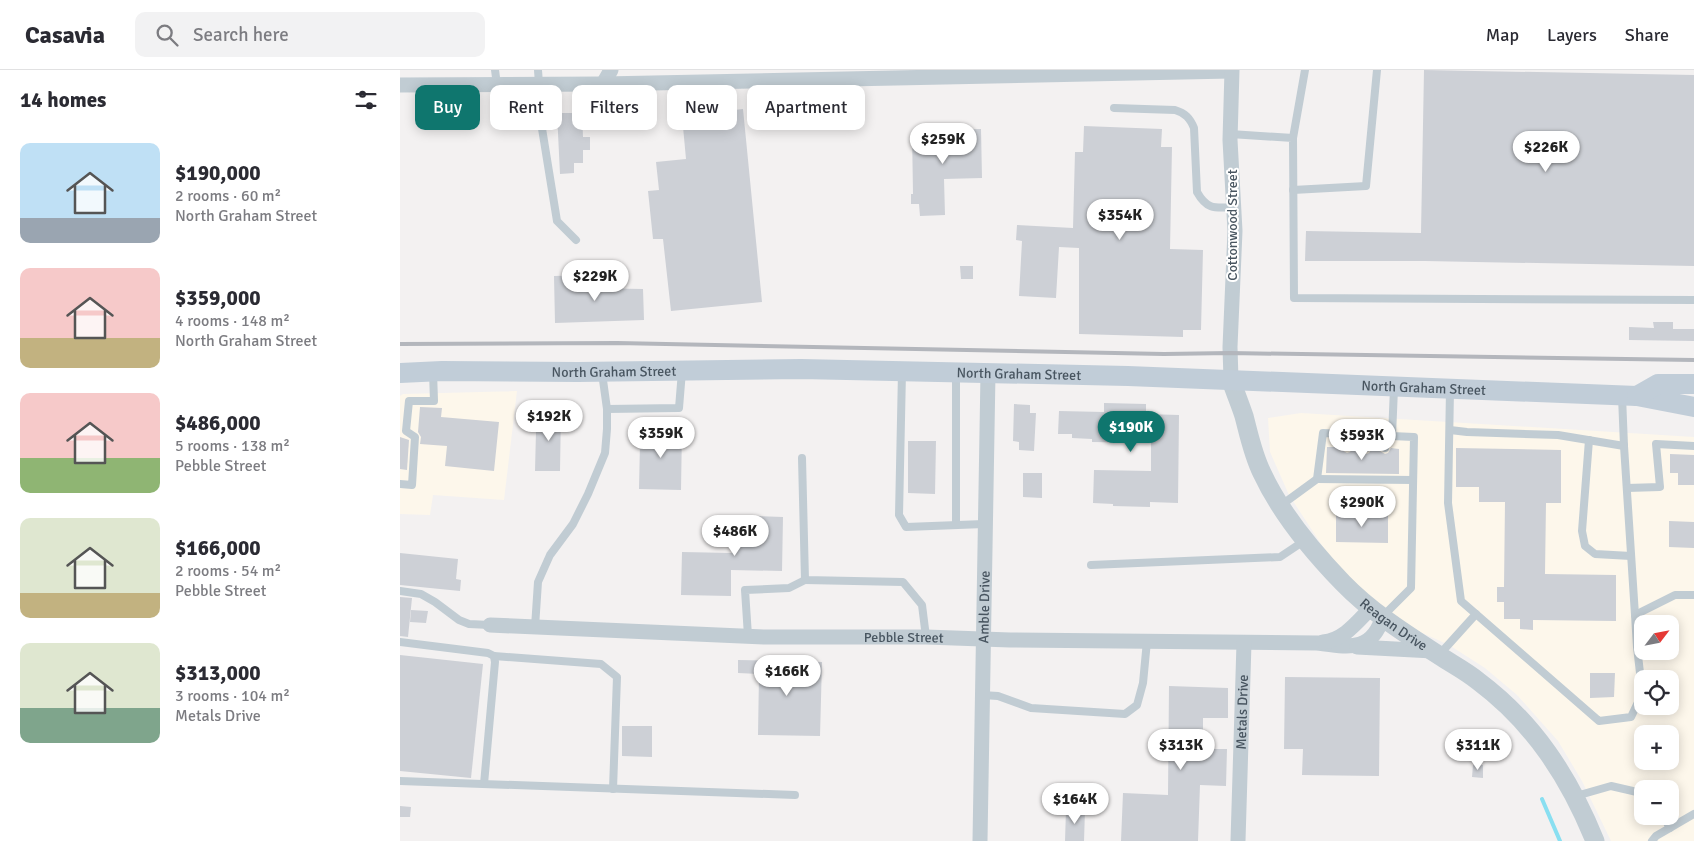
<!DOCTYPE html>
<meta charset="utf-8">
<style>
:root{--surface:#fff;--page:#f2f2f3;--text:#2b2b33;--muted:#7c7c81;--line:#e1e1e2;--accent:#0f766e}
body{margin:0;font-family:Signika,sans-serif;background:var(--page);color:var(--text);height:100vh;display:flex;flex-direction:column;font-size:19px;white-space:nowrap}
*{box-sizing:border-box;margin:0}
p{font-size:16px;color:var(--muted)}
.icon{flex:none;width:28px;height:28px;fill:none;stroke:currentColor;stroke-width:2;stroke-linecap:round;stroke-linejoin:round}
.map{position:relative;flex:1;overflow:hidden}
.panel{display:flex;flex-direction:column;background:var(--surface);width:400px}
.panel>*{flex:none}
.top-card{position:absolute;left:15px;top:15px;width:475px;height:45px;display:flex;gap:10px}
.needle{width:32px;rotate:58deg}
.fabs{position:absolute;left:1234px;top:545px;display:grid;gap:10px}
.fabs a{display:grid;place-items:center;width:45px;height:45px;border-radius:10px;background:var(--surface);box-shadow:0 2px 12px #0003;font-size:25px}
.price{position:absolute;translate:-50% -42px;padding:0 11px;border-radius:18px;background:#fff;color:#222;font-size:16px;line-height:32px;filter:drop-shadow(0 1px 2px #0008)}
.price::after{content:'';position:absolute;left:50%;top:30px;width:15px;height:11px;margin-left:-8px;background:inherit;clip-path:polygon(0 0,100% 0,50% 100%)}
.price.active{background:var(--accent);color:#fff}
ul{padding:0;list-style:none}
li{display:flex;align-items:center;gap:15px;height:125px;padding:0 20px}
li span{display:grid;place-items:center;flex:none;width:140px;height:100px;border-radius:10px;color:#555}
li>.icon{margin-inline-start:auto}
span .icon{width:60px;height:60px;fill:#fffc;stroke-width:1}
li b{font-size:21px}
h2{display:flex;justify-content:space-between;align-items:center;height:60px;padding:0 20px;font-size:21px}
.pill{padding:0 18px;border-radius:10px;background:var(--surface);box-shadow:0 2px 12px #0003;font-size:18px;line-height:45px}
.pill.active{background:var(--accent);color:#fff}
header{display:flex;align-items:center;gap:30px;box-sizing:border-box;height:70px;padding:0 25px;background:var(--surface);border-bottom:1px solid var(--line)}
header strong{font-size:24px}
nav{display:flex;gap:28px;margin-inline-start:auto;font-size:18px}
.search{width:350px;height:45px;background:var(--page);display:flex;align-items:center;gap:12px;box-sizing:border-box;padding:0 18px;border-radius:10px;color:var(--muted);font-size:19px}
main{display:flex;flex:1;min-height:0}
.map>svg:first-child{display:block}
.commercial{fill:#fdf7eb;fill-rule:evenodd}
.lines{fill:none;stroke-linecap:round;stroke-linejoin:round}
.stream{stroke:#89dff1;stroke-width:4}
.building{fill:#cdd0d6}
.service{stroke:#c1ccd3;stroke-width:8}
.minor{stroke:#c1ccd3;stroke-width:15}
.tertiary{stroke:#c1ccd3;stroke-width:19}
.secondary{stroke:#c1cdd8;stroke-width:20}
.rail{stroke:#b3b6bc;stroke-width:4}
.labels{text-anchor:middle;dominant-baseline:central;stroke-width:4;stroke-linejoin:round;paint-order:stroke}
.street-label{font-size:14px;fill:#485560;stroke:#fff}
</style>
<header>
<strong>Casavia</strong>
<div class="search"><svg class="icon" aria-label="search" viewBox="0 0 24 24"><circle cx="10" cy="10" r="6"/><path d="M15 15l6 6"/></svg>Search here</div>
<nav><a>Map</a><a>Layers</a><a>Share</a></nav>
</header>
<main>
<section class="panel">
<h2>14 homes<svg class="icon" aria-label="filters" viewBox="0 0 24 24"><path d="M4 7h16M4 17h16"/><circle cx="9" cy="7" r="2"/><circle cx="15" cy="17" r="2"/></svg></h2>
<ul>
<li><span style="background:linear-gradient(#bfe0f5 75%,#9aa5b1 0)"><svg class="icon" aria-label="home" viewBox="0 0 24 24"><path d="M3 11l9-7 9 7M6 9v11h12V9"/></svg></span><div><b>$190,000</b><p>2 rooms · 60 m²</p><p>North Graham Street</p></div></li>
<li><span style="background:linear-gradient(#f6c9c9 70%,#c2b280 0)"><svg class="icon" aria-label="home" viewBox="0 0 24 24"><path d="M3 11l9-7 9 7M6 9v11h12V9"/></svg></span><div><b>$359,000</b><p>4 rooms · 148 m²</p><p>North Graham Street</p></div></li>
<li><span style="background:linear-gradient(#f6c9c9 65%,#8fb573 0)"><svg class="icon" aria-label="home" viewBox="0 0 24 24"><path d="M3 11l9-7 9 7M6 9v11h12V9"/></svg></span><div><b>$486,000</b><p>5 rooms · 138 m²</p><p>Pebble Street</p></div></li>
<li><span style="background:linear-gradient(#dfe7d0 75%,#c2b280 0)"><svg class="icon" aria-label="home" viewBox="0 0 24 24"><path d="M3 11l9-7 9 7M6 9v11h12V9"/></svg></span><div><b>$166,000</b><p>2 rooms · 54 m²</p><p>Pebble Street</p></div></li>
<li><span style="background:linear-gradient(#dfe7d0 65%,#7fa58c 0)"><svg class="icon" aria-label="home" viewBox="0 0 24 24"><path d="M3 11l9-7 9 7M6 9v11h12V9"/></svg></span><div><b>$313,000</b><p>3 rooms · 104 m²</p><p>Metals Drive</p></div></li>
</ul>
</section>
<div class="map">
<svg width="1294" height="771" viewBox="0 0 1294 771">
<rect width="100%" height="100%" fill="#f3f1f1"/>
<g class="commercial">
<path d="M117 321 104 430 33 425 30 445 0 444V326L3 324Z"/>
<path d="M901 343 1294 367V771H1211L1182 711 1158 671 1117 625 1085 598 1049 575 1009 557 959 518 927 483 889 425 870 382 868 348ZM1242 554H1270V581H1242ZM1242 609H1270V636H1242ZM1242 664H1270V691H1242ZM1242 719H1270V746H1242Z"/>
</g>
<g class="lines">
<path class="stream" d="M1142 729 1160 771"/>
</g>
<g class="building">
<path d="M1024 0 1294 5V196L1025 191H905L906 161 1021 163Z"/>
<path d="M343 39 362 232 271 241 263 169H253L248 121 259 120 256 92 286 89 282 46Z"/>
<path d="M157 43H182L183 67H190V80H183V93H174V103L160 104Z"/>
<path d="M684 56 762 59 761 77H772L770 179 803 180 801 260H783V267L679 264V178L659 177 656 228 619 226 622 171 616 170 617 155 673 158 675 82H683Z"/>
<path d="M581 59 582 108 544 109 545 145 520 146 519 134H511V124H513L512 61Z"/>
<path d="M560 196H573V209H561Z"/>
<path d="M187 205 188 218 243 219 244 250 155 253 154 206Z"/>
<path d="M1253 252H1273V259H1294V271L1229 270V257L1254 258Z"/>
<path d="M704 333 746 334V344L779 345 778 433 750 432V437L713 436V434L693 433 694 400 751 401V373L692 372V369L672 368V364H658L659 341 704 342Z"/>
<path d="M614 334 630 335V343H636L634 381 619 380V372L613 371Z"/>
<path d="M20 337 42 338 41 347 99 352 94 401 45 396 47 376 20 374 21 367 18 362Z"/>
<path d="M142 339 161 340 160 401H135L136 361 142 360Z"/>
<path d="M257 354H271V359H282L281 420 239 419 240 373H245V358L257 359Z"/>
<path d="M0 367 9 370 7 400 0 399Z"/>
<path d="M508 371H536L535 424 508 423Z"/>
<path d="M927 377H941L942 380 947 383 950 382 953 377 960 378 961 381 966 384 969 383 972 378H979L980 381 985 384 988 383 991 378 999 379V404L926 403Z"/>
<path d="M1056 378 1161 380V433H1146L1145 504 1216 505V551L1133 550V560L1120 559V549H1104V532H1097V517H1104L1105 432H1079V417H1056Z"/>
<path d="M1270 384 1294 385V415H1278V403H1270Z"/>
<path d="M623 403H642V428L623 427Z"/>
<path d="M936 442 988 443V473L936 472Z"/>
<path d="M332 445 383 447 382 501 331 500V526L281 525 282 482 332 483Z"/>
<path d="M1269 451 1294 452V478L1269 477Z"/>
<path d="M0 483 58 489 56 509 61 510 60 521 0 515Z"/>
<path d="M0 527 12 528 8 567 0 566Z"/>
<path d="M11 540 28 541 26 553 10 552Z"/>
<path d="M0 585 83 594 71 708 0 701Z"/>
<path d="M338 590 422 592 420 666 358 665 359 604 338 603Z"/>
<path d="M1190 603H1215L1214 627 1190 628Z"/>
<path d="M885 607 980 608 979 706 902 705 903 679H884Z"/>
<path d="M769 616 828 618V648H803V679H827L826 716 800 715 798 771H721L723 723 768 725Z"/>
<path d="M222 656H252V687L222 686Z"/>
<path d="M1073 695H1083V708L1072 707Z"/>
<path d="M0 736 11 737 10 747H0Z"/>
<path d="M666 739H685L684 771H665Z"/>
</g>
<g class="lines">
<g class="service">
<path d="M95 0 97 15"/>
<path d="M138 0 139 14"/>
<path d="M137 14 139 40 157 151 176 170"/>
<path d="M714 38 775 40C785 43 790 48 794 58L797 122C807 140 815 138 834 137"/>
<path d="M830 64 893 68 894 228 1294 230"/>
<path d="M893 68 905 0"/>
<path d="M893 120 966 116 977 0"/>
<path d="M502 302 499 445 506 457 584 454"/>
<path d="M202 303 207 339 279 338 282 301"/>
<path d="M556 303V455"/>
<path d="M1050 320 1048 433 1061 531 1199 651 1231 647 1242 624"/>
<path d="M1050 360 1067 362 1158 365 1224 376 1222 326"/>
<path d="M992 366 994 318"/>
<path d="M1189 370 1182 461 1185 476 1195 484 1231 486"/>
<path d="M1224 376 1235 545"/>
<path d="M947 377V364"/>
<path d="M966 378V365"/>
<path d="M985 378V365"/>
<path d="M402 388 405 510 503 512 522 535 526 567"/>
<path d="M917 409 1013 410"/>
<path d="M0 414 12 415 15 367 6 361 9 331H34L33 302"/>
<path d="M1227 418 1260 417 1256 374 1294 376"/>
<path d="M880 436 917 409 923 363 1014 367 1011 518 983 546"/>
<path d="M691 495 880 487 904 471"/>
<path d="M0 521 21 524 35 532 59 550 69 554 90 555"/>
<path d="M135 557 138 512 150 485 173 454 188 424 205 383 207 359V339"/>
<path d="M348 566 345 520 389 518 405 510"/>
<path d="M0 572 88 583 94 586 95 592 84 714"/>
<path d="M1039 585 1076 544"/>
<path d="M94 586 201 594 217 607 213 719"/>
<path d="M1242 620 1237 577 1235 545 1275 525H1294"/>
<path d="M582 625 598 626 631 638 725 644 737 635 743 613 747 571"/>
<path d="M0 711 395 725"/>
<path d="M1176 726 1211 716 1237 722 1242 726"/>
<path d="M1263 746 1270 758"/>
<path d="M1252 771 1256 766 1294 744"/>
</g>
<g class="minor">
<path d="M203 14 211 0"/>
<path d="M0 15 203 14 831 1"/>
<path d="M831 310 830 277 835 161 830 70 832 0"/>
<path id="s1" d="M90 555 364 567H526L610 570 917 573C948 577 972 583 983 546"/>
<path d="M923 572C944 570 957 552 971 538"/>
<path d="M957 577 1033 581"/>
<path id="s2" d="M580 771 588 303"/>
<path id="s3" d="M838 771 844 573"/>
</g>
<path class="tertiary" id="s4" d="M831 310C835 322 840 334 844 346 849 365 853 385 862 403 881 444 912 481 943 513 971 542 1006 564 1040 586 1052 594 1066 601 1078 611 1134 653 1169 707 1195 771"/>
<g class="secondary">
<path id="s5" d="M0 303 42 301 178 302 401 299 728 306 1237 326 1294 337"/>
<path d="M1237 326 1258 314H1294"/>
</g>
<path class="rail" d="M0 274 217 273 764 284 830 283 1294 290"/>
</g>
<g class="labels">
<g class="street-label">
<text transform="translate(832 155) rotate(-90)">Cottonwood Street</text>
<text stroke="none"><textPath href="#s5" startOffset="214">North Graham Street</textPath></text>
<text stroke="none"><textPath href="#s5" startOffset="619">North Graham Street</textPath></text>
<text stroke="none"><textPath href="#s5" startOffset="1024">North Graham Street</textPath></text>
<text stroke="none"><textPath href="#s2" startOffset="234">Amble Drive</textPath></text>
<text stroke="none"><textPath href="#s4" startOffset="301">Reagan Drive</textPath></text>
<text stroke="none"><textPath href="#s1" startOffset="414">Pebble Street</textPath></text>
<text stroke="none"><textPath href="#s3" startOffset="129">Metals Drive</textPath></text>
</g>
</g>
</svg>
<div class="fabs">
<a><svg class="needle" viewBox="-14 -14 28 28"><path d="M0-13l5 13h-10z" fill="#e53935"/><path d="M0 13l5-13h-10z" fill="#7c7c81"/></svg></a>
<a><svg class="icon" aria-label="locate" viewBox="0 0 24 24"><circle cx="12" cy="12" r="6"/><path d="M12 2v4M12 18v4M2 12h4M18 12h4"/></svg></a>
<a>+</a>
<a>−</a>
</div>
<b class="price" style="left:543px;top:95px">$259K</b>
<b class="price" style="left:1146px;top:103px">$226K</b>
<b class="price" style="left:720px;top:171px">$354K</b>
<b class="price" style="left:195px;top:232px">$229K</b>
<b class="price" style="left:149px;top:372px">$192K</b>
<b class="price active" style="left:731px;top:383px">$190K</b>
<b class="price" style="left:261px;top:389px">$359K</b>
<b class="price" style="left:962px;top:391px">$593K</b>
<b class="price" style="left:962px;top:458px">$290K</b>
<b class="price" style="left:335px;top:487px">$486K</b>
<b class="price" style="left:387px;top:627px">$166K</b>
<b class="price" style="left:781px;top:701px">$313K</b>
<b class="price" style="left:1078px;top:701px">$311K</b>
<b class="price" style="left:675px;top:755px">$164K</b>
<div class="top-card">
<a class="pill active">Buy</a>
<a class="pill">Rent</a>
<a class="pill">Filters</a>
<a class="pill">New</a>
<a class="pill">Apartment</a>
</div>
</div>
</main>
